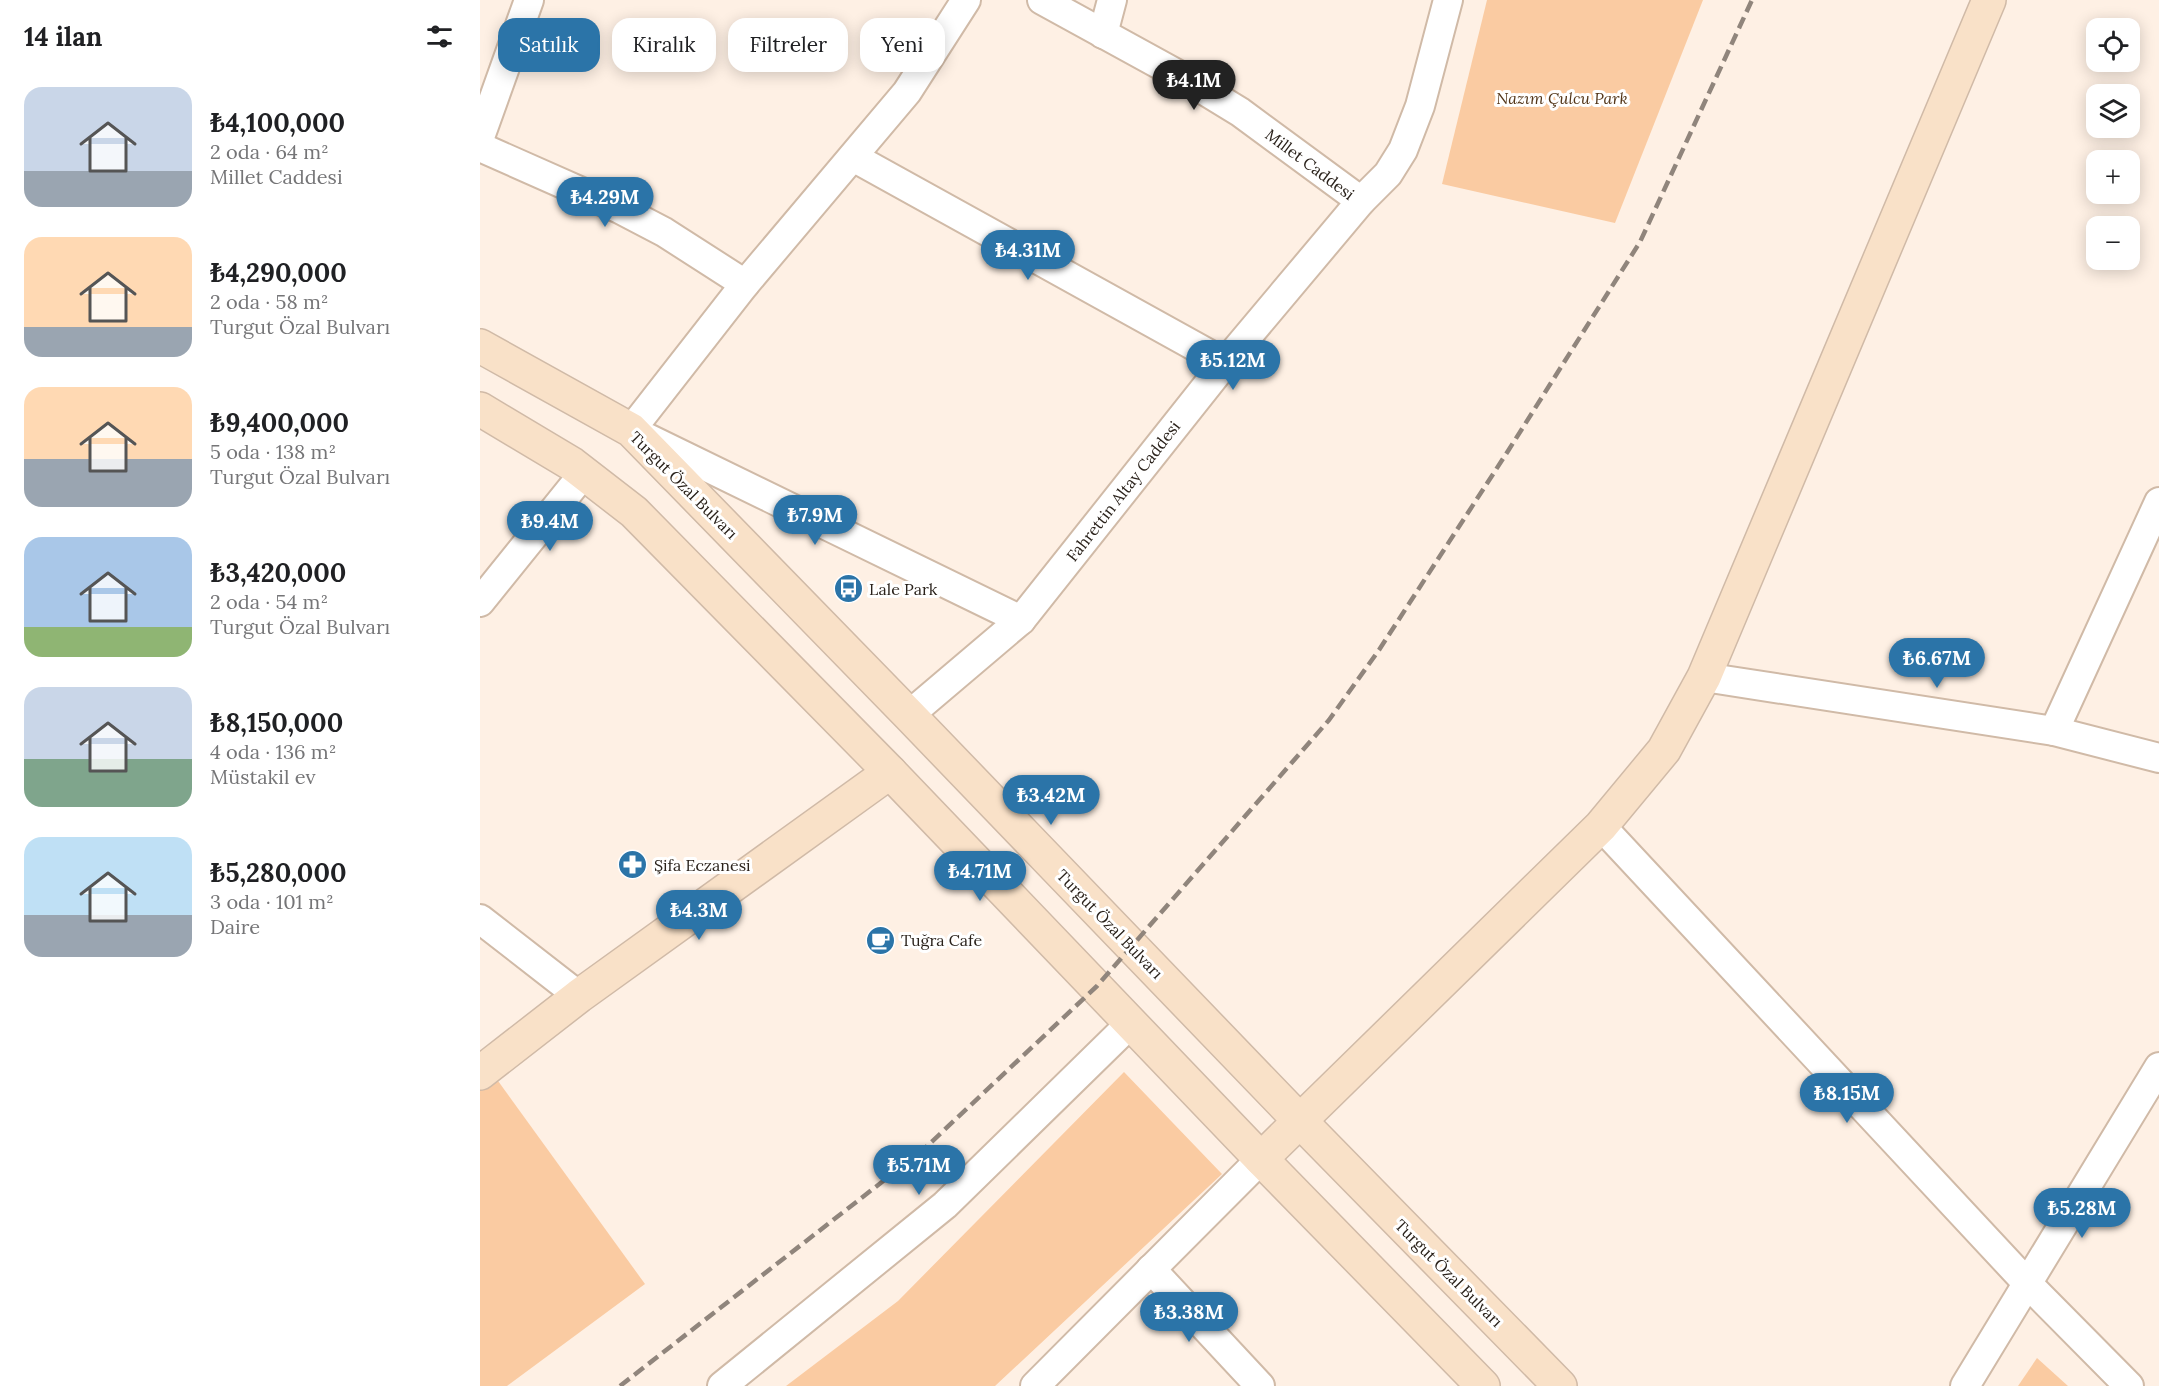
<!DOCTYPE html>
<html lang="tr">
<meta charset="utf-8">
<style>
:root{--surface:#fff;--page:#f6f6f6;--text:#202124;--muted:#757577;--accent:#2b74a8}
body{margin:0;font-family:Lora,serif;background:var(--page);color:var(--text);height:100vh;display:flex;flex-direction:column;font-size:22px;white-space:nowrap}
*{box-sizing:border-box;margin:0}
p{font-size:20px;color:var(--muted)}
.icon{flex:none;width:33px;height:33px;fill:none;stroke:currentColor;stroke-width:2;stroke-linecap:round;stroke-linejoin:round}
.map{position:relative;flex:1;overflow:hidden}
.details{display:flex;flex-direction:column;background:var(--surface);width:480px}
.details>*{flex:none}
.top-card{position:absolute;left:18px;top:18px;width:570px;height:54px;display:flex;gap:12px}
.fabs{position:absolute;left:1606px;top:18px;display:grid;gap:12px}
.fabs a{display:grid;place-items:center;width:54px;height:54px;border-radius:12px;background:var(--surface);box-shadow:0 3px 15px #0003;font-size:30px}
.price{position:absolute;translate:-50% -51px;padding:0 14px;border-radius:21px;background:var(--accent);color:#fff;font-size:20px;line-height:39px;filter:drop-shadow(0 2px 3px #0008)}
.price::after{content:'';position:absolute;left:50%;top:36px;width:18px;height:14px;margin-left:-9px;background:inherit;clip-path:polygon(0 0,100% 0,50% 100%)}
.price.selected{background:#222;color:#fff}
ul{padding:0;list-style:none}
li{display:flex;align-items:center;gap:18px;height:150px;padding:0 24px}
li span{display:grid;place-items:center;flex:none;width:168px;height:120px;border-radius:18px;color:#555}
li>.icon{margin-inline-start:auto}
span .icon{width:72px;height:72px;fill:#fffc;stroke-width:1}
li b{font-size:26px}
h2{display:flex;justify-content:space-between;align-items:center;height:72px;padding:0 24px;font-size:26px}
.chip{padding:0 21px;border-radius:18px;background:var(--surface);box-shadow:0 3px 15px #0003;font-size:21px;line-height:54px}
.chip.selected{background:var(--accent);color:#fff}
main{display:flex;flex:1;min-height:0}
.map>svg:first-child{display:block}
.green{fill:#facba2}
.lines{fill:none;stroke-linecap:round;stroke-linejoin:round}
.street-casing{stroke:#d0baa7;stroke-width:32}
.secondary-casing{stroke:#d0baa7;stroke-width:36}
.street{stroke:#fff;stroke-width:28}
.secondary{stroke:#f9e1c8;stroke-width:33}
.rail{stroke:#90857c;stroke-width:4.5;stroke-dasharray:12 6;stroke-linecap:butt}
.labels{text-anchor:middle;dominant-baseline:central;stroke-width:6;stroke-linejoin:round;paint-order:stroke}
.park-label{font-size:16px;font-style:italic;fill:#533619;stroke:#fff}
.street-label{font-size:16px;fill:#2a221b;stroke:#fff}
.poi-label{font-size:16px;fill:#2a221b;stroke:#fff;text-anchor:start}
</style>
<main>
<section class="details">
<h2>14 ilan<svg class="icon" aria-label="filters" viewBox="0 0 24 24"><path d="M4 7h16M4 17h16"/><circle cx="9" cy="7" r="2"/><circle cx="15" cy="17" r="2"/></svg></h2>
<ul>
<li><span style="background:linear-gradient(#c9d6e8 70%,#9aa5b1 0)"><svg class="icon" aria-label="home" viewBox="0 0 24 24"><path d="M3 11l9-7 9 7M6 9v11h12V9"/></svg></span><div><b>₺4,100,000</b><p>2 oda · 64 m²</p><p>Millet Caddesi</p></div></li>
<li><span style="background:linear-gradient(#ffd9b3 75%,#9aa5b1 0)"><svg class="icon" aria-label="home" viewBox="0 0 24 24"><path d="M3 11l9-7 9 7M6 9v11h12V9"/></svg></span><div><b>₺4,290,000</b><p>2 oda · 58 m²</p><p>Turgut Özal Bulvarı</p></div></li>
<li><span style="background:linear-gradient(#ffd9b3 60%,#9aa5b1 0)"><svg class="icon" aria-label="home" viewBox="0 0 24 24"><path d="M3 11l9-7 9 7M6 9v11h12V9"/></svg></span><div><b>₺9,400,000</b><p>5 oda · 138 m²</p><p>Turgut Özal Bulvarı</p></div></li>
<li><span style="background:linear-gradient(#a9c7e8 75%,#8fb573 0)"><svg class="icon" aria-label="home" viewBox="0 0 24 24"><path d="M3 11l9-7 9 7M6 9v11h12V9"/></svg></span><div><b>₺3,420,000</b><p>2 oda · 54 m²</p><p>Turgut Özal Bulvarı</p></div></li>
<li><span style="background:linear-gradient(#c9d6e8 60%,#7fa58c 0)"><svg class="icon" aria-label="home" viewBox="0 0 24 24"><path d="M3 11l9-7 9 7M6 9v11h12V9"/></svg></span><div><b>₺8,150,000</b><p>4 oda · 136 m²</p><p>Müstakil ev</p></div></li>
<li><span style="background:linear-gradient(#bfe0f5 65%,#9aa5b1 0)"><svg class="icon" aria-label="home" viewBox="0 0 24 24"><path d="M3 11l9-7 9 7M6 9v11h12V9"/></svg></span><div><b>₺5,280,000</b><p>3 oda · 101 m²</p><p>Daire</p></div></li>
</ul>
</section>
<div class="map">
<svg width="1679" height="1386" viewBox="0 0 1679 1386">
<rect width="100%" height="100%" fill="#fef0e4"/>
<g class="green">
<path d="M1007 0H1223L1135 223 962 184Z"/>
<path d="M8 1067 165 1284 27 1386H0V1073Z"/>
<path d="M644 1072 742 1174 515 1386H306L418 1301Z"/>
<path d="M1557 1358 1588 1386H1538Z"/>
</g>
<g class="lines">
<defs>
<g id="street">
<path d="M486 0 427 92 265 284 151 430 541 620"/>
<path d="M562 0 706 79 760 112 881 201"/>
<path d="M623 34 632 0"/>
<path d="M0 137 49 0"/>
<path d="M0 147 140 209 184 232 265 284"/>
<path d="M373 157 745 363"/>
<path d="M0 602 104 473"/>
<path d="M1224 677 1574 731 1679 758"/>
<path d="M429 715 541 620 745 363 881 201 908 174 923 150 940 106 968 0"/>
<path d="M1574 731 1679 502"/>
<path d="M1121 826 1548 1284 1649 1386"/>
<path d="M0 919 99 996"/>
<path d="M671 1269 780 1386"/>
<path d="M242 1386 465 1205 651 1023"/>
<path d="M555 1386 781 1159"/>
<path d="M1485 1386 1679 1067"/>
</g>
<g id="secondary">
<path d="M0 346 151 430 429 715 820 1121 1080 1386"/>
<path d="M0 409 92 464 154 512 410 772 781 1159 1003 1386"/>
<path d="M0 1073 99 996 410 772"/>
<path d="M781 1159 1121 826 1184 750 1224 677 1509 0"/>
</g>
</defs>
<use href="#street" class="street-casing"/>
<use href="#secondary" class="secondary-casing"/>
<use href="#street" class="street"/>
<use href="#secondary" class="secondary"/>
<path class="rail" d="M140 1386 443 1150 617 986 849 720 899 650 1028 451 1160 242 1272 0"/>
</g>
<defs>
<symbol id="bus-disc" viewBox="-11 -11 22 22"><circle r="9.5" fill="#2b74a8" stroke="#fff"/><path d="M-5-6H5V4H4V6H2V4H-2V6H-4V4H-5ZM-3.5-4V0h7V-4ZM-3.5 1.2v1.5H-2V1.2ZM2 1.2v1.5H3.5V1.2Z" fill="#fff"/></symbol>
<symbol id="pharmacy-disc" viewBox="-11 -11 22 22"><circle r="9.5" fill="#2b74a8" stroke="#fff"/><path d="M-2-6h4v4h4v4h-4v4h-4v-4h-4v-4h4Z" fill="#fff"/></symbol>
<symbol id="cafe-disc" viewBox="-11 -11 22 22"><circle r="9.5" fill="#2b74a8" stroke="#fff"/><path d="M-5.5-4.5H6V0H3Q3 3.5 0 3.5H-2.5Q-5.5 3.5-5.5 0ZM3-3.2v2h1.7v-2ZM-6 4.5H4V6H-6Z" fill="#fff"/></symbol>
</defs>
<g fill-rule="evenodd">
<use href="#bus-disc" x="352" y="572" width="33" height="33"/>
<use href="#pharmacy-disc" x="136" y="848" width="33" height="33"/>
<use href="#cafe-disc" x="384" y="924" width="33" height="33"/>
</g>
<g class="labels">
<g class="park-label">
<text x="1082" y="98">Nazım Çulcu Park</text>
</g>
<g class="street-label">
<text transform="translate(830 164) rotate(37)">Millet Caddesi</text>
<text transform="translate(204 485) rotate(45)">Turgut Özal Bulvarı</text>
<text transform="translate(643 491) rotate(-52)">Fahrettin Altay Caddesi</text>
<text transform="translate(630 924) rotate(46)">Turgut Özal Bulvarı</text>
<text transform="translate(969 1273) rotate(45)">Turgut Özal Bulvarı</text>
</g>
<g class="poi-label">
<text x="389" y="589">Lale Park</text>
<text x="174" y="865">Şifa Eczanesi</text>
<text x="421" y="940">Tuğra Cafe</text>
</g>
</g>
</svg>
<div class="fabs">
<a><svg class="icon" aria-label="locate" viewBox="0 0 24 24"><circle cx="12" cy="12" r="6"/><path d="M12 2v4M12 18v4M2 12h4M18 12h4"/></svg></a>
<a><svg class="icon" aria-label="layers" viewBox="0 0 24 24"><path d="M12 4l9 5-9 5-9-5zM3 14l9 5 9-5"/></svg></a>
<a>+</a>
<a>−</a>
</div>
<b class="price selected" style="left:714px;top:111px">₺4.1M</b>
<b class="price" style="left:125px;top:228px">₺4.29M</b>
<b class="price" style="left:548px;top:281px">₺4.31M</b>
<b class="price" style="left:753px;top:391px">₺5.12M</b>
<b class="price" style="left:335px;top:546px">₺7.9M</b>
<b class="price" style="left:70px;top:552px">₺9.4M</b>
<b class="price" style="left:1457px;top:689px">₺6.67M</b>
<b class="price" style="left:571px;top:826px">₺3.42M</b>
<b class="price" style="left:500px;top:902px">₺4.71M</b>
<b class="price" style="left:219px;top:941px">₺4.3M</b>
<b class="price" style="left:1367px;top:1124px">₺8.15M</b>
<b class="price" style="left:439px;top:1196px">₺5.71M</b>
<b class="price" style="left:1602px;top:1239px">₺5.28M</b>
<b class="price" style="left:709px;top:1343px">₺3.38M</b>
<div class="top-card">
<a class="chip selected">Satılık</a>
<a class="chip">Kiralık</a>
<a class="chip">Filtreler</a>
<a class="chip">Yeni</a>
</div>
</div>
</main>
